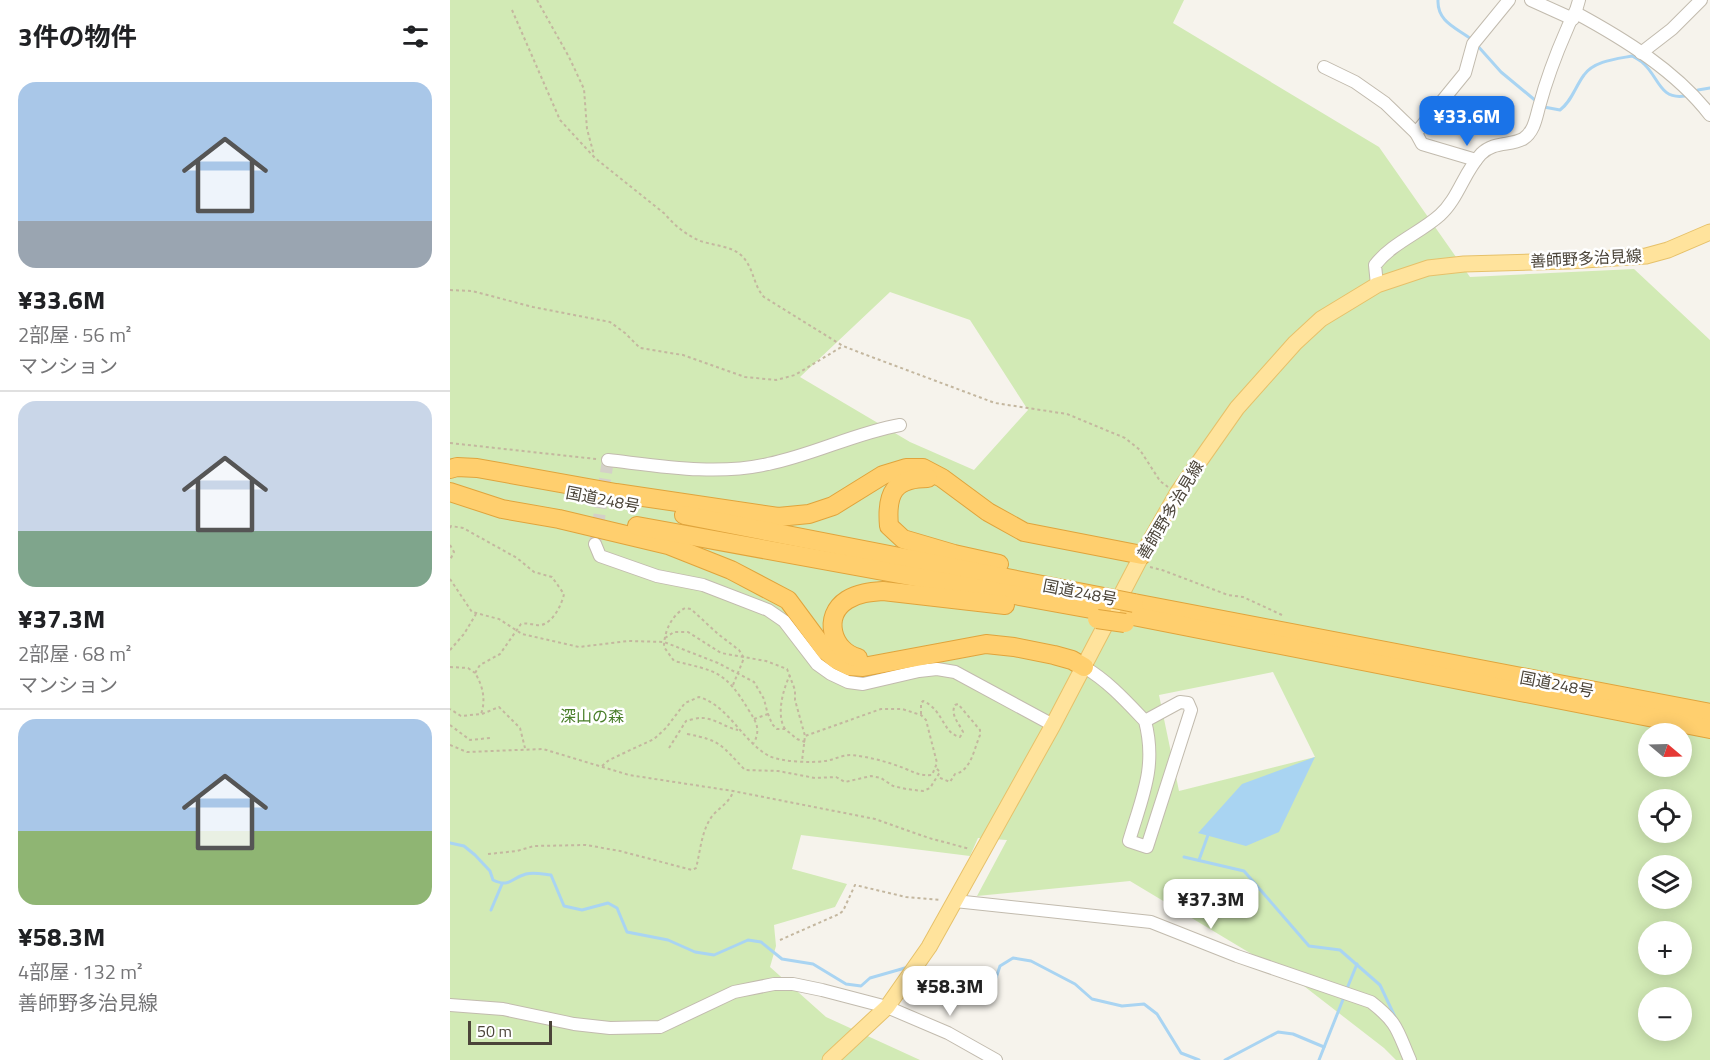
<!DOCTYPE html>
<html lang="ja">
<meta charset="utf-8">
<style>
:root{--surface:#fff;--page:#f2f2f2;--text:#202124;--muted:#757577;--line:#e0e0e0;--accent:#1a73e8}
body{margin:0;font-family:"Titillium Web","Noto Sans JP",sans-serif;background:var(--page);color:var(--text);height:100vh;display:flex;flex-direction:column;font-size:22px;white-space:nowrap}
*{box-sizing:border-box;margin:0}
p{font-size:20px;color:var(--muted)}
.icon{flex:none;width:33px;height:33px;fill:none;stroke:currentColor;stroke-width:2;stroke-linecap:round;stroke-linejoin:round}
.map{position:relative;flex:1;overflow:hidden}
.sheet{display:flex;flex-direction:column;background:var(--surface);width:450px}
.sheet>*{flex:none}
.needle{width:39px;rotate:109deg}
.controls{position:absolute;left:1188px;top:723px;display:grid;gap:12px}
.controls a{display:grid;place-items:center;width:54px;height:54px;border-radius:50%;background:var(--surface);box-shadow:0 3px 15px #0003;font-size:30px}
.scale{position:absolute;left:18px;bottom:15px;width:84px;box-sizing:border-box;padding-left:6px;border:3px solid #4b4439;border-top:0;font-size:16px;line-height:21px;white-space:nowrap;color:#4b4439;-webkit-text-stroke:4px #fff;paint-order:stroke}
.price{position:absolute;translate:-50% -51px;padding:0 14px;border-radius:12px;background:#fff;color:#222;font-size:20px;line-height:39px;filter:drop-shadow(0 2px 3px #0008)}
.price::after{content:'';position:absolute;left:50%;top:36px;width:18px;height:14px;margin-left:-9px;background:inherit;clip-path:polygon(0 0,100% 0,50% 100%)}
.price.current{background:var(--accent);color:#fff}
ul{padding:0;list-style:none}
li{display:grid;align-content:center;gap:12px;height:318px;padding:0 18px}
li+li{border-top:2px solid var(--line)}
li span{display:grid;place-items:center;height:186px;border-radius:18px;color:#555}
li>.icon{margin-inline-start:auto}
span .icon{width:108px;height:108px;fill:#fffc;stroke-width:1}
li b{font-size:26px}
h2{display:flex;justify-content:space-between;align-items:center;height:72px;padding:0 18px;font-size:26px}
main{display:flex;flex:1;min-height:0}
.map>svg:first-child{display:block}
.green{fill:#d2eab5;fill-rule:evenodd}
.water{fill:#a9d4f2}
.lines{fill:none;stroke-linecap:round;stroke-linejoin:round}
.stream{stroke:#a9d4f2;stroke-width:3}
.minor-tunnel{stroke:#d4d0c8;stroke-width:12;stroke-dasharray:12 6;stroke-linecap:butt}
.minor-casing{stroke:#c2bbae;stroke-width:14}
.major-casing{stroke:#e6c16a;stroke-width:17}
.highway-casing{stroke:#e0a43c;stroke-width:20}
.path{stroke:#c4b79f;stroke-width:2;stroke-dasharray:3 3;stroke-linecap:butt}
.minor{stroke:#fff;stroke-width:12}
.major{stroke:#ffe39c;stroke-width:15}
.highway{stroke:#ffcf6e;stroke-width:18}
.highway-bridge-casing{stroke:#e0a43c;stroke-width:20;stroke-linecap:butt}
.highway-bridge{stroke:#ffcf6e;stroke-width:18}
.labels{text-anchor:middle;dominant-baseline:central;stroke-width:5;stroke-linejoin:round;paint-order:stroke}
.street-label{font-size:16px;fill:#4b4439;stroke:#fff}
.park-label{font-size:16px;fill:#4a7f2a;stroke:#fff}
</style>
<main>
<section class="sheet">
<h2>3件の物件<svg class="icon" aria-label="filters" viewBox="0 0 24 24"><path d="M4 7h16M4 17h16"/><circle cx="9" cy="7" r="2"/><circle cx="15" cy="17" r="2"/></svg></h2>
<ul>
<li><span style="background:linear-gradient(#a9c7e8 75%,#9aa5b1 0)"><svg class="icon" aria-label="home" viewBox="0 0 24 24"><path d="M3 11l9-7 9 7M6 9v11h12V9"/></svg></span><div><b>¥33.6M</b><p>2部屋 · 56 m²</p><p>マンション</p></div></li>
<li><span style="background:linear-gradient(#c9d6e8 70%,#7fa58c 0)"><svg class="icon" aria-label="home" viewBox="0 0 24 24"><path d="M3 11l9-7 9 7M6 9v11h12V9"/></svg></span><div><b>¥37.3M</b><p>2部屋 · 68 m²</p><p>マンション</p></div></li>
<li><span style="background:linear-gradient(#a9c7e8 60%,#8fb573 0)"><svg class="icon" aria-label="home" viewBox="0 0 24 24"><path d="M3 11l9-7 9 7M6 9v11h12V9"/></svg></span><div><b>¥58.3M</b><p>4部屋 · 132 m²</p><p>善師野多治見線</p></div></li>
</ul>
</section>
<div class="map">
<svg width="1260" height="1060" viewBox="0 0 1260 1060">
<rect width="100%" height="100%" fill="#f6f3ec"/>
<path class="green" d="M0 0H734L723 23 929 147 1020 277 1184 269 1260 340V1060H946L934 1048 850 983 680 881 527 896 557 840 528 838 520 856 351 835 342 869 397 884 385 907 324 925 326 946 320 967 376 1017 470 1060H0ZM440 292 520 320 578 410 524 470 460 442 350 377ZM823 672 865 757 729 791 709 695ZM1198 734H1232V766H1198ZM1198 800H1232V832H1198ZM1198 866H1232V898H1198ZM1198 932H1232V964H1198ZM1198 998H1232V1030H1198Z"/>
<path class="water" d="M865 757 829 832 796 846 748 833 792 784Z"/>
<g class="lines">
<g class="stream">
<path d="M988 0C987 22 1007 28 1021 39"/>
<path d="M1026 44 1051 72 1086 101"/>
<path d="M1248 90 1260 88"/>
<path d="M1094 107 1110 110C1122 101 1125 87 1134 75 1144 61 1166 59 1182 56 1186 58 1191 61 1194 64 1209 78 1210 100 1235 96"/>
<path d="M0 843 14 846 25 855 40 871 43 880C60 888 61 878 76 874 84 872 92 874 101 875L114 906 132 910 158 903 167 908 177 932 218 940 245 952 264 955 298 940 311 942 332 959 363 964 396 984 411 986 420 978 455 968"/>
<path d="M734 857 794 871 859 946 890 950 930 985 946 1019"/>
<path d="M749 860 758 835"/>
<path d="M41 910 52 884"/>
<path d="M474 976 529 1001 543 987 550 966 563 958 581 961 625 984 642 999 672 1006 694 1004 707 1014 731 1053 749 1060"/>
<path d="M896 991 907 964"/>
<path d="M775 1060 828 1032 843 1034 874 1047"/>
<path d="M869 1060 894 997"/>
</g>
<path class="minor-tunnel" d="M145 544 158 460"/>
<defs>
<g id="minor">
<path d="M1081 0 1123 19"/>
<path d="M1126 13C1174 39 1226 71 1260 115"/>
<path d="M1191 53 1222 29 1251 0"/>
<path d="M874 67 905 82 935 103 966 133"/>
<path d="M1026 160 972 144 966 133 1015 73 1023 44 1059 0"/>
<path d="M927 285 925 265C942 243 970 233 990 215 1008 199 1014 172 1031 154 1044 141 1060 146 1073 139 1084 132 1086 118 1089 107 1096 81 1106 54 1117 29 1122 16 1126 15 1129 0"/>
<path d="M158 460C210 466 266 476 318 464 363 455 405 433 450 425"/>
<path d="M145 544 150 556 207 576 253 585 318 610 334 621 367 664 381 674 398 682 413 684 469 671 487 669 505 672 603 725"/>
<path d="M634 667C658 681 676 701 695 721L730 702 738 703 741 710 697 847 679 841C692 797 707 767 695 721"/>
<path d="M505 901 701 922 787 956 921 1002C948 1023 947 1030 960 1060"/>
<path d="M0 1005 53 1009 124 1024 160 1028 210 1027 284 992 324 984H343L372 990 437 1007 498 1033 546 1060"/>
</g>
<path id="major" d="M380 1060 437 1007 479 947 603 725 692 555 728 492 787 408 845 343 871 319 927 285 978 268 1014 264 1119 261 1196 256 1218 250 1260 232"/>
<g id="highway">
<path d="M0 469 7 467 27 468 166 493 328 517 359 514 383 506 433 475 456 468H473L492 478 538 512 574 532 692 555"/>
<path d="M478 478C444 478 436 493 439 526L453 539 504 554 549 564"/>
<path d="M0 492 52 509 109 519 218 545 281 570 338 600 375 650 387 660 399 666 413 667 536 644 564 647 604 655 622 660 634 667"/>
<path d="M234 515 659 598"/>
<path d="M187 526 652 611"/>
<path d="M684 603 1260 713"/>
<path d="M678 615 1260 729"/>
<path d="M408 658C382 651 372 616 397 600 408 593 420 592 433 591L555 605"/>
</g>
</defs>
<use href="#minor" class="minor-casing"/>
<use href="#major" class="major-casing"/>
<use href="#highway" class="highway-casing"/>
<g class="path">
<path d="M87 0 119 57 134 89 137 129 144 155"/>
<path d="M62 10 110 120 145 158 215 214C224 225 235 234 248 240 262 246 281 245 292 256 304 268 303 285 314 297L393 346 411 353 545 403 617 414 675 438 690 450 710 481 718 487"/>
<path d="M0 290 22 291 83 307 160 322 175 333 190 348 233 355 295 377 326 380 345 375 393 346"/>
<path d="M0 443 146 459"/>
<path d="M0 528 1 526 13 528 67 558 84 572 102 577 114 594C112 604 103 623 91 625 84 626 79 622 71 624L50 654 30 665 25 673C33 686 36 700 31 714L11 716 0 709"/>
<path d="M0 545 4 552 0 560"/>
<path d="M700 567 712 570 778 595 793 597 832 615"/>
<path d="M0 579 22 612 49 619 72 634 129 647 178 641 214 642 268 663 304 682 314 699 317 711 322 724 327 729H335L347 739 355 742"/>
<path d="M215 638 224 632H238L271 653 316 661 337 669 345 690V700L355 736 352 761"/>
<path d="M0 650 14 634 26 614"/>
<path d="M0 667 18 668 25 673"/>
<path d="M283 685 294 658 289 650 268 634 241 609 235 608C222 615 214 631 214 647L224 661C266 671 275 671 298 709 306 722 311 728 304 743"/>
<path d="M32 714 49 707 70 728 75 748"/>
<path d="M471 714V703L473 701C494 710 492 733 510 737L513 732C509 723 500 715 505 705L508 704 530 730V735C524 749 521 771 505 774L500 782 488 777"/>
<path d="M304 719 318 714"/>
<path d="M0 725 20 740 40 738"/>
<path d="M335 729C326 715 333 689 340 675"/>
<path d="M237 734C271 740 272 746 295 770L328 771 365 778 386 777 395 782 421 776 431 778 443 786 456 789 473 791 480 788 490 772 485 767"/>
<path d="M0 745 17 752 93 749 179 775 283 791 425 819 479 838 520 849"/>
<path d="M219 748 236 721C240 720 246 718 250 718 263 717 276 728 288 730"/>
<path d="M152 766 159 760 204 739 216 728 235 703 249 697C279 706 292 741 319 756 332 762 361 763 375 761 384 760 391 755 402 755 419 757 439 762 456 769 466 773 470 776 482 775L487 763 476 720 471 715 452 709H431L355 736"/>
<path d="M38 854 67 851 84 846 136 845 170 851 242 870 246 868C250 853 251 835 259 821 265 809 280 804 283 791"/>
<path d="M330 940 389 914 393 911 405 885 456 897 490 900"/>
</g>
<use href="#minor" class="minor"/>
<use href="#major" class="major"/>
<use href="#highway" class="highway"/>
<defs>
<g id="highway-bridge">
<path d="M659 598 684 603"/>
<path d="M647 619 675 623"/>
</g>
</defs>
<use href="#highway-bridge" class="highway-bridge-casing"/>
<use href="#highway-bridge" class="highway-bridge"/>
</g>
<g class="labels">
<g class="street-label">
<text transform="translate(1136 258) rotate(-3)">善師野多治見線</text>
<text transform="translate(153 499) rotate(11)">国道248号</text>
<text transform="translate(720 510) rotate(-59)">善師野多治見線</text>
<text transform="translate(630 592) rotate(11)">国道248号</text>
<text transform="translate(1107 684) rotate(11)">国道248号</text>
</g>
<g class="park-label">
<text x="142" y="716">深山の森</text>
</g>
</g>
</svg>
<div class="controls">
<a><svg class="needle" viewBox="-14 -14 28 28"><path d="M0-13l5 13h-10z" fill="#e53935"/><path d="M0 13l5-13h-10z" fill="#757577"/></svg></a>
<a><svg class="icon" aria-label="locate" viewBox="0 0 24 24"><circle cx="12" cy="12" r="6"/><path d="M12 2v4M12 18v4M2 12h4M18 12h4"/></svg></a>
<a><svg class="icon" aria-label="layers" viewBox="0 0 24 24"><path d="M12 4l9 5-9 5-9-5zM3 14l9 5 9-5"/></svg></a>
<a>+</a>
<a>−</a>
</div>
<div class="scale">50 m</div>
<b class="price current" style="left:1017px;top:147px">¥33.6M</b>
<b class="price" style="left:761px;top:930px">¥37.3M</b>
<b class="price" style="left:500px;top:1017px">¥58.3M</b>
</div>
</main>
